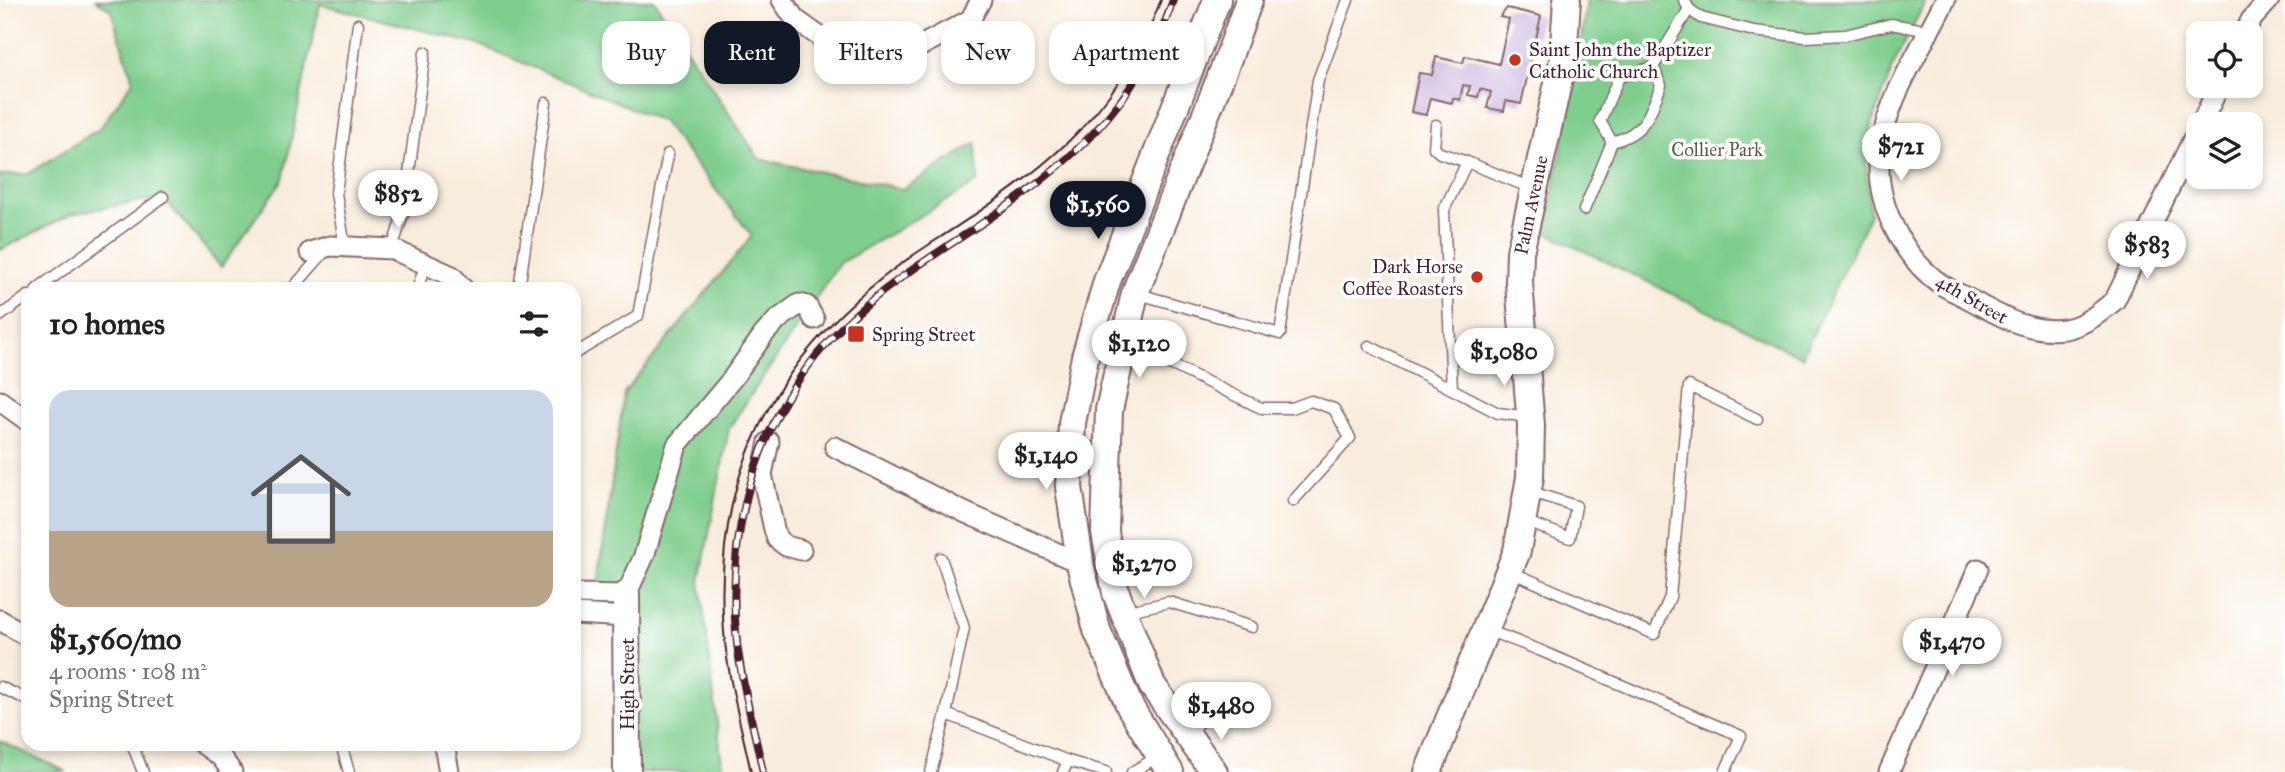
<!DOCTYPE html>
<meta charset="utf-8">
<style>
:root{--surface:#fff;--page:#f2f2f2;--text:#222;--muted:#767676;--accent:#111827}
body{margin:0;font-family:"IM FELL Great Primer",serif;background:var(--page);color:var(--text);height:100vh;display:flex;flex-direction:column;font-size:26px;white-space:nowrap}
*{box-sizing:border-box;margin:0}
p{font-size:23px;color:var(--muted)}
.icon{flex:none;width:38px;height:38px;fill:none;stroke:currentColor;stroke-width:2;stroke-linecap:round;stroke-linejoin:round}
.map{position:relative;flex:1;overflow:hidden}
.sheet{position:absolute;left:21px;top:282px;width:560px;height:469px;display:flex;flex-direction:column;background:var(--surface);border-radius:21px;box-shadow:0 4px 10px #0003}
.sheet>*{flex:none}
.guide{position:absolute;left:602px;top:21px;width:665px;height:63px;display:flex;gap:14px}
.controls{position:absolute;left:2186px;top:21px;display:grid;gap:14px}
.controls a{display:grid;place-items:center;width:77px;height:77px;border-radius:14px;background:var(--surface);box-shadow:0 4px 10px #0003;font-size:35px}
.price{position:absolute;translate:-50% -60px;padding:0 16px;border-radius:24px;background:#fff;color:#222;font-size:23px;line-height:46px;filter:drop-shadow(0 2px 4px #0008)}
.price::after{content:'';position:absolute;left:50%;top:42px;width:21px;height:16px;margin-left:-10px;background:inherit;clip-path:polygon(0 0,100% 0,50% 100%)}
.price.on{background:var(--accent);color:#fff}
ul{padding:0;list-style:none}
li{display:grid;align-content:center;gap:14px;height:371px;padding:0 28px}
li span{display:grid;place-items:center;height:217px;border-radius:21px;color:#555}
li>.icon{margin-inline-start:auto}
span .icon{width:126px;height:126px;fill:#fffc;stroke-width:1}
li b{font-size:30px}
h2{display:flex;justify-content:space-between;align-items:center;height:84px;padding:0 28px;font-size:30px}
.chip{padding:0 24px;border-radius:21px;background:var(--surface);box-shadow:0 4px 10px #0003;font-size:24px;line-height:63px}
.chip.on{background:var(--accent);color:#fff}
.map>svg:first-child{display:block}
.green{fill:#7ecd8d;stroke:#64765c;stroke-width:2}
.building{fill:#c3addb}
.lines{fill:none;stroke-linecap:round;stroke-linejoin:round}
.lane-casing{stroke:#876769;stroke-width:13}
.street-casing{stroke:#876769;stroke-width:23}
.secondary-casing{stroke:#876769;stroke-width:30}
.lane{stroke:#fff;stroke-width:10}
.street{stroke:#fff;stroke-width:19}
.secondary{stroke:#fff;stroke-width:26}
.tram{stroke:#4a1f2b;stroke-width:2}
.rail-casing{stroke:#4a1f2b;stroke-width:8}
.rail{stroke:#fff;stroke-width:5;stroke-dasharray:16;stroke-linecap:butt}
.poi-dot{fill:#c8321e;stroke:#fff;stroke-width:2.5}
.labels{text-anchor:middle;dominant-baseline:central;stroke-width:7;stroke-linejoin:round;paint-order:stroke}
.poi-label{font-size:19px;fill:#4a1f2b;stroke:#fff;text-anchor:start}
.park-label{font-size:19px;fill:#5c5c4d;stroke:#fff}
.street-label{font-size:19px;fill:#4a1f2b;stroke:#fff}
</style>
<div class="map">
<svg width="2285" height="772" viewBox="0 0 2285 772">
<rect width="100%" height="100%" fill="#fff"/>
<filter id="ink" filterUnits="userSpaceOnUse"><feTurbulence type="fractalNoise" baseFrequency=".0143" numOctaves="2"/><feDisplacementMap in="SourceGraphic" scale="14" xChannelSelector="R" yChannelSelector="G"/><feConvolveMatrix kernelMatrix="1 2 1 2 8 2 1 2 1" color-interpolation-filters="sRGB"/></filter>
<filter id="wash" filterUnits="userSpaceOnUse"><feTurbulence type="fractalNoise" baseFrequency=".00686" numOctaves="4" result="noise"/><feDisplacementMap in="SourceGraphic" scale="28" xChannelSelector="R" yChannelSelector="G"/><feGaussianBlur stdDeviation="1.57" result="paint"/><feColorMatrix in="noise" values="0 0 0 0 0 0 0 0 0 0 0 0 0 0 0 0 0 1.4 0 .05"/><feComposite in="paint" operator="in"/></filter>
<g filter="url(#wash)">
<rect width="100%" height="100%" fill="#f8ecdc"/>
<g class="green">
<path d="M96 0H654L759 159 903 189 976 143 978 182 839 264 729 428 700 581 723 772H621L626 596 597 590 624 393 752 236 662 121 480 45 320 4 283 179 221 267 163 197 71 214 0 250V175L28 174 100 128 133 81 111 10Z"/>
<path d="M1587 0H1926L1895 62 1872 124 1866 164 1870 214 1802 357 1545 232 1572 95Z"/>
<path d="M0 741 67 772H0Z"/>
</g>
<g id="blocks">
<path class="building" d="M1507 8 1541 16 1521 104 1506 101 1504 111 1487 108 1491 92 1480 89 1478 97 1468 95 1470 86 1463 85 1460 100 1453 98 1452 103 1430 98 1426 115 1411 112 1419 73 1432 75 1436 57 1463 63 1465 56 1499 64 1509 19 1500 17Z"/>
</g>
</g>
<g filter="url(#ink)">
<use href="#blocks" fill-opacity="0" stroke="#876769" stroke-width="2"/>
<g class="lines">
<defs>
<g id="lane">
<path d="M1684 0 1689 9 1701 18 1754 31 1806 37 1845 35 1891 24 1930 31"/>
<path d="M1653 67 1661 85C1650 115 1645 133 1612 142L1600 121 1619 77 1653 67 1689 9"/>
<path d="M1436 125 1434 148 1440 153 1467 162 1444 210 1452 389"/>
<path d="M1467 162 1531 188"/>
<path d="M1584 210 1612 142"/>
<path d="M345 247 336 193 358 24"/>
<path d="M392 249 404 211 425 52"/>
<path d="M37 289 163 197"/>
<path d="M292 289 327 249"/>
<path d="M417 289 426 264"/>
<path d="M519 289 546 103"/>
<path d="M1135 293 1280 334 1318 80 1348 0"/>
<path d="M0 316 28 296"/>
<path d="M1369 346 1498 413 1529 417"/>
<path d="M574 354 638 316 668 154"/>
<path d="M1123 360 1170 364 1261 408H1292L1311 401 1334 409 1350 438 1293 501"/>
<path d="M1524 521 1570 538 1576 506 1528 491"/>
<path d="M941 558 964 628 946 714"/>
<path d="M1509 571 1654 634 1670 597 1689 386 1757 419"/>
<path d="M1124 612 1169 602 1252 627"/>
<path d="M1487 630 1539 650 1741 736 1725 772"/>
<path d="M0 687 28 700"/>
<path d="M1188 734 1229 693"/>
<path d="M132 744 143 772"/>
<path d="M341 744 349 772"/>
<path d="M931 772 946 714 1068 761"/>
<path d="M1063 772 1068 761 1106 772"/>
<path d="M1132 772 1159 756"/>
</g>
<g id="street">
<path d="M782 0 795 19 831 45 861 55 907 53 970 20 981 0"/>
<path d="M1945 0C1921 51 1882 103 1879 161 1877 207 1904 259 1942 285 1954 292 1968 298 1980 305 2008 320 2032 333 2065 329 2084 326 2101 312 2115 300L2198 129"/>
<path d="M2245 33 2251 20 2269 0"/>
<path d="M2201 124 2219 86"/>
<path d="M310 252 330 246 392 249 452 276 463 289"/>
<path d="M0 401 28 421"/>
<path d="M769 442 762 474 774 529 777 539 786 546 801 550"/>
<path d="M835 447 966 513 1080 563"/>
<path d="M574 594 626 595 644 556 677 445 732 379 764 334 776 321 799 304 807 306 814 319"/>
<path d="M574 614 627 617"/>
<path d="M0 620 28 637"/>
<path d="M203 744 221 757 232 772"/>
<path d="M444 744 449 772"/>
<path d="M1889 772 1978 569"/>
</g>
<g id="secondary">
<path d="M626 595 627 772"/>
<path d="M1170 772 1130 707 1097 630 1081 568 1069 487 1072 423 1085 357 1107 281 1217 0"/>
<path d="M1214 772 1152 685 1116 593 1105 532 1109 410 1135 293 1229 56 1249 0"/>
<path d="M1428 772 1517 551 1530 477 1531 425 1519 283 1520 252 1563 61 1567 0"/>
</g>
</defs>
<use href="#lane" class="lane-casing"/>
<use href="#street" class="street-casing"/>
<use href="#secondary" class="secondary-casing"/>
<use href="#lane" class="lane"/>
<use href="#street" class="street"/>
<use href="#secondary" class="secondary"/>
<path class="tram" d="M751 772C740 721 725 669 723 616 715 452 795 331 930 244 1035 176 1115 122 1161 0"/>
<defs>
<path id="rail" d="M763 772C754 729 742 686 737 643 724 526 760 407 845 324 883 287 928 259 972 230 1064 169 1137 109 1173 0"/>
</defs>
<use href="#rail" class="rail-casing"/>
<use href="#rail" class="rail"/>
</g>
</g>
<g class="poi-dot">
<circle cx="1515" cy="60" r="7"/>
<circle cx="1477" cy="277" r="7"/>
<rect x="847" y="325" width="18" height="18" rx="3.5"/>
</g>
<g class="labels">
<g class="poi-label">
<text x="1529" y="49">Saint John the Baptizer<tspan x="1529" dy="22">Catholic Church</tspan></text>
<text x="1463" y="266" text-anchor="end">Dark Horse<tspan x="1463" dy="22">Coffee Roasters</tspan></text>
<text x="872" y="334">Spring Street</text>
</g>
<g class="park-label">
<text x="1717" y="149">Collier Park</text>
</g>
<g class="street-label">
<text transform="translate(1531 205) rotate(-78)">Palm Avenue</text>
<text transform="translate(1972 299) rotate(30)">4th Street</text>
<text transform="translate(627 684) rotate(-90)">High Street</text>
</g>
</g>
</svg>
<div class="controls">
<a><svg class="icon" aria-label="locate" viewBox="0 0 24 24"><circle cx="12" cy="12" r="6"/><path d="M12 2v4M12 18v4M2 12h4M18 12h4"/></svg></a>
<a><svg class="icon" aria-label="layers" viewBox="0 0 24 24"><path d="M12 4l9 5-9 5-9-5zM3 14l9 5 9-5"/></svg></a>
</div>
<b class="price" style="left:1901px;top:183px">$721</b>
<b class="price" style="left:398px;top:230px">$852</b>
<b class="price on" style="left:1098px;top:241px">$1,560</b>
<b class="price" style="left:2147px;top:281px">$583</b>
<b class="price" style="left:1139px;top:380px">$1,120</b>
<b class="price" style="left:1504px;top:388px">$1,080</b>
<b class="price" style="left:1046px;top:492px">$1,140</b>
<b class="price" style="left:1144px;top:600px">$1,270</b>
<b class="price" style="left:1952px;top:678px">$1,470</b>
<b class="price" style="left:1221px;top:742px">$1,480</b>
<div class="guide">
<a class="chip">Buy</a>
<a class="chip on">Rent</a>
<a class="chip">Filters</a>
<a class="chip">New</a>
<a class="chip">Apartment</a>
</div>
<section class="sheet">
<h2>10 homes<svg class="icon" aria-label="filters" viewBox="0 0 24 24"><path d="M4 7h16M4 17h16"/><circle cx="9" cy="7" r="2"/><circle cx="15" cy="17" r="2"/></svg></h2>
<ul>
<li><span style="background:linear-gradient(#c9d6e8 65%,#b9a48a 0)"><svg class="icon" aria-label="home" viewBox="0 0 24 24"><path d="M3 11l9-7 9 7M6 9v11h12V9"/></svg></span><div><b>$1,560/mo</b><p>4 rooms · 108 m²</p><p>Spring Street</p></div></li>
</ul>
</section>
</div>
